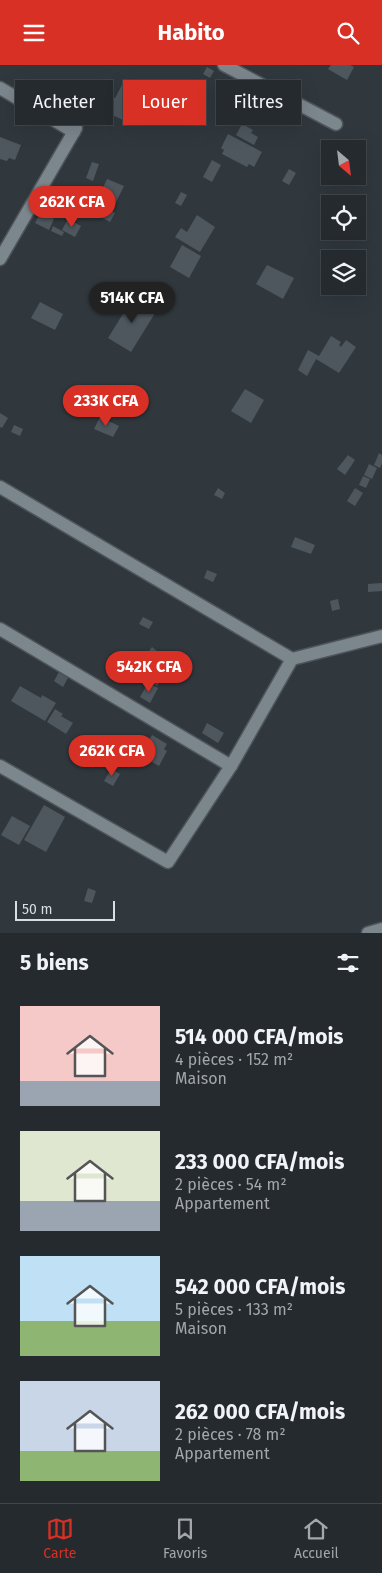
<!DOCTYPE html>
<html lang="fr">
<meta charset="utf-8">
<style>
:root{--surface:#242a2e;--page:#30363a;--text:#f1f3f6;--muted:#a3a7aa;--line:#41464a;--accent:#d93025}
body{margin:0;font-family:"Fira Sans",sans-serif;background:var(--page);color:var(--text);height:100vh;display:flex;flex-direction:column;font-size:19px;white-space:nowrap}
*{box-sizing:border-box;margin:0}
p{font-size:16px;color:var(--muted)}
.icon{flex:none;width:28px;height:28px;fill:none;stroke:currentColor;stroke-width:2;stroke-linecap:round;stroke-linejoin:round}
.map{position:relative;height:868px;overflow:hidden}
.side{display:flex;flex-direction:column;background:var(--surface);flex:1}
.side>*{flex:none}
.guide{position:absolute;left:15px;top:15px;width:352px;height:45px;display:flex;gap:10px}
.needle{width:32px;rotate:152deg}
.buttons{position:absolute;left:321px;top:75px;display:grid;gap:10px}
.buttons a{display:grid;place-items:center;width:45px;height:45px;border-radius:0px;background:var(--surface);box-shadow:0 5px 20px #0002,0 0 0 1px var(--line);font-size:25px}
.scale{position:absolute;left:15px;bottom:12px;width:100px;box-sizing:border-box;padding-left:5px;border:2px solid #d8dee1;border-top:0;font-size:14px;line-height:18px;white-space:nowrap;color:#d8dee1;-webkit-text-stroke:4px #30383e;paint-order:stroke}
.price{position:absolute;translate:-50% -42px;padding:0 11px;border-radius:18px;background:var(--accent);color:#fff;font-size:16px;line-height:32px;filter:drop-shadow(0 1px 2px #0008)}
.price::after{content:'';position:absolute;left:50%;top:30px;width:15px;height:11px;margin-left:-8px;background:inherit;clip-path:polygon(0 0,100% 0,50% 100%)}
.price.current{background:#222;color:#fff}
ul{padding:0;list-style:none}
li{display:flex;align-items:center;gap:15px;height:125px;padding:0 20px}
li span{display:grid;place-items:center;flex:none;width:140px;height:100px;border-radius:0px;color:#555}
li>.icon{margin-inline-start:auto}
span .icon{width:60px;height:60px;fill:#fffc;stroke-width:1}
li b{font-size:21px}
h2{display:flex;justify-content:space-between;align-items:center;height:60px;padding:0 20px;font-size:21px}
.chip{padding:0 18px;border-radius:0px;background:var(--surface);box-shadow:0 5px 20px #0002,0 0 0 1px var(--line);font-size:18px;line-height:45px}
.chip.current{background:var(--accent);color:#fff}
header{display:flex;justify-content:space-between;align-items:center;height:65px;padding:0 20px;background:var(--accent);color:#fff;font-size:22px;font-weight:700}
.menu{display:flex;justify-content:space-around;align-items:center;height:70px;border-top:1px solid var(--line);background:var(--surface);font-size:14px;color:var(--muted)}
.menu a{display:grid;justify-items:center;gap:2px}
.menu .current{color:var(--accent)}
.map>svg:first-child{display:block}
.building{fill:#4e575e}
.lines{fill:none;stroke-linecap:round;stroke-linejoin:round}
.street-casing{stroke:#4e555a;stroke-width:15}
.street{stroke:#7c868d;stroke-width:12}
</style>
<header><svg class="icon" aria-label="menu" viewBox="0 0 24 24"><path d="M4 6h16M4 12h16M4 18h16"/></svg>Habito<svg class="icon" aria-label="search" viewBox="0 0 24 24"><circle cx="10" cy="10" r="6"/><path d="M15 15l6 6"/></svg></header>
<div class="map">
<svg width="382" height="868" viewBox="0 0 382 868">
<rect width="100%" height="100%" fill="#30383e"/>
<g class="building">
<path d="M331 0H350L354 2 347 15 328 4Z"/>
<path d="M207 2 214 6 210 13 203 9Z"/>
<path d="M123 18 142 29 128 57 105 47 112 32 115 33Z"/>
<path d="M187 34 196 39 192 47 183 42Z"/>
<path d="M242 59 253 65 251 68 258 72 254 80 236 70Z"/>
<path d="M228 69 262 87 254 102 249 99 247 102 222 89 224 85 221 83Z"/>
<path d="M0 72 21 80 15 95 9 93 7 96 0 94Z"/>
<path d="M212 95 221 100 212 117 203 112Z"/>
<path d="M92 97 99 99 93 116 86 113Z"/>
<path d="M289 104 296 108 289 120 282 116Z"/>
<path d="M107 114 124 121 114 141 98 134Z"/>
<path d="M181 127 187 130 181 141 175 138Z"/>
<path d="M96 136 115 148 110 157 90 146Z"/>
<path d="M41 147 54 154 49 165 35 158Z"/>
<path d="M197 150 215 162 200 187 175 172 181 163 187 167Z"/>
<path d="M68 154 81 161 75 172 62 165Z"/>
<path d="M53 161 64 167 62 171 51 166Z"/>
<path d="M182 180 201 191 189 213 170 202Z"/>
<path d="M267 200 294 213 283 234 256 219Z"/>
<path d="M134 231 157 245 131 287 108 273Z"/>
<path d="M40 237 63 249 55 265 31 253Z"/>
<path d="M331 271 341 277 339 280 341 282 346 275 356 282 339 308 316 294 307 311 298 305 308 285 319 291Z"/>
<path d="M245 324 264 335 251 358 231 346Z"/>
<path d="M0 348 8 353 2 363 0 362Z"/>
<path d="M100 352 119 361 113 372 94 364Z"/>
<path d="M14 360 23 364 20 371 11 367Z"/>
<path d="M379 388 382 390V398L380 403 374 400Z"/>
<path d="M348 390 355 395 345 410 337 404Z"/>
<path d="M369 399 377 403 372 414 364 410Z"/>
<path d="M363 411 370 414 366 423 359 420Z"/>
<path d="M218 423 225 428 222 434 214 430Z"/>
<path d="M355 423 363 428 355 441 347 436Z"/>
<path d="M295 472 315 480 311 489 291 482Z"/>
<path d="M207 505 217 509 213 517 204 513Z"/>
<path d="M382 518V526L368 527V519Z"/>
<path d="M338 534 340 544 332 546 330 536Z"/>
<path d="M143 552 153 557 149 564 139 559Z"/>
<path d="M152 582 162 590 158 595 169 604 157 621 149 615 145 619 132 609Z"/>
<path d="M59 607 68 613 63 622 54 616Z"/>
<path d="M148 618 158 623 150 638 140 632Z"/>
<path d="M20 621 41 633 42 630 56 638 45 656 11 636Z"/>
<path d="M55 644 63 649 61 651 73 658 66 669 47 657Z"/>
<path d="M207 658 224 668 218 678 202 668Z"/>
<path d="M152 670 167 679 164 684 167 686 159 701 138 689 144 677 147 679Z"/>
<path d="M111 704 120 709 113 721 104 716Z"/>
<path d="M44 740 65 752 46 787 24 775Z"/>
<path d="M12 751 30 761 19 780 1 770Z"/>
<path d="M88 823 96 826 92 838 84 836Z"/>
</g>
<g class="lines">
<defs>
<g id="street">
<path d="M224 0 336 59"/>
<path d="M0 23 74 67"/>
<path d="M0 194 76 63"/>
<path d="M0 422 292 594"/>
<path d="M0 564 231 701"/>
<path d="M0 701 168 797 231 701 292 594 382 571"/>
<path d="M368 868 382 864"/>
</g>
</defs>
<use href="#street" class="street-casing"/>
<use href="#street" class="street"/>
</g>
</svg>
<div class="buttons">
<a><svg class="needle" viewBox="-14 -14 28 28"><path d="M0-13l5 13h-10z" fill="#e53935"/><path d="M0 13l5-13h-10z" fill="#a3a7aa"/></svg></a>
<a><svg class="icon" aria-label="locate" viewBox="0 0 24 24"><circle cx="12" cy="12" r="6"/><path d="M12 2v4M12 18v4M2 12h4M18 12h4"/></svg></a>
<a><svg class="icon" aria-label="layers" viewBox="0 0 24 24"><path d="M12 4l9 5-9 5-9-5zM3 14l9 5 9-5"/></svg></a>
</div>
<div class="scale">50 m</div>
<b class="price" style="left:72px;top:163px">262K CFA</b>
<b class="price current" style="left:132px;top:259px">514K CFA</b>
<b class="price" style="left:106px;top:362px">233K CFA</b>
<b class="price" style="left:149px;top:628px">542K CFA</b>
<b class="price" style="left:112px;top:712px">262K CFA</b>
<div class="guide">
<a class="chip">Acheter</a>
<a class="chip current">Louer</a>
<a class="chip">Filtres</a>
</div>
</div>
<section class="side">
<h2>5 biens<svg class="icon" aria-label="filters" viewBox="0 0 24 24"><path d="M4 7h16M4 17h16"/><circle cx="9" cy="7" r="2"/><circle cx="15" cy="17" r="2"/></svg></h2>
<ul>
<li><span style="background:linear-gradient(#f6c9c9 75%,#9aa5b1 0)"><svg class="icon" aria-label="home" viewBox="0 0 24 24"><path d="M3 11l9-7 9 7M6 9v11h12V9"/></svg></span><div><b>514 000 CFA/mois</b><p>4 pièces · 152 m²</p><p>Maison</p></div></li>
<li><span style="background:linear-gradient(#dfe7d0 70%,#9aa5b1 0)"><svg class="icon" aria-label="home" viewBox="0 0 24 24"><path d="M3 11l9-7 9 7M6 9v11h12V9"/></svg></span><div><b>233 000 CFA/mois</b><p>2 pièces · 54 m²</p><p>Appartement</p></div></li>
<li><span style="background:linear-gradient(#bfe0f5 65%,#8fb573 0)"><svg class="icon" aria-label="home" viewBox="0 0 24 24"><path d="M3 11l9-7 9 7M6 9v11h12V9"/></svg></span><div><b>542 000 CFA/mois</b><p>5 pièces · 133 m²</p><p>Maison</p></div></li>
<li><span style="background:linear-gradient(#c9d6e8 70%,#8fb573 0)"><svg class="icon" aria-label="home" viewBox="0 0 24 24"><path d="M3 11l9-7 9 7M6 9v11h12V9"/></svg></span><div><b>262 000 CFA/mois</b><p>2 pièces · 78 m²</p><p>Appartement</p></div></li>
</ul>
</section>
<nav class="menu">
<a class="current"><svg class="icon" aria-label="map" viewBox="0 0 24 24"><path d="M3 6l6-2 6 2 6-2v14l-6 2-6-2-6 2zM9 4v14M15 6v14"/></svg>Carte</a>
<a><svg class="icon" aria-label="saved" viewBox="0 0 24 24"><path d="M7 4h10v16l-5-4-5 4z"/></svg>Favoris</a>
<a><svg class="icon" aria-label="home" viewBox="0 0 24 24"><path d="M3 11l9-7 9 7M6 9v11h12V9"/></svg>Accueil</a>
</nav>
